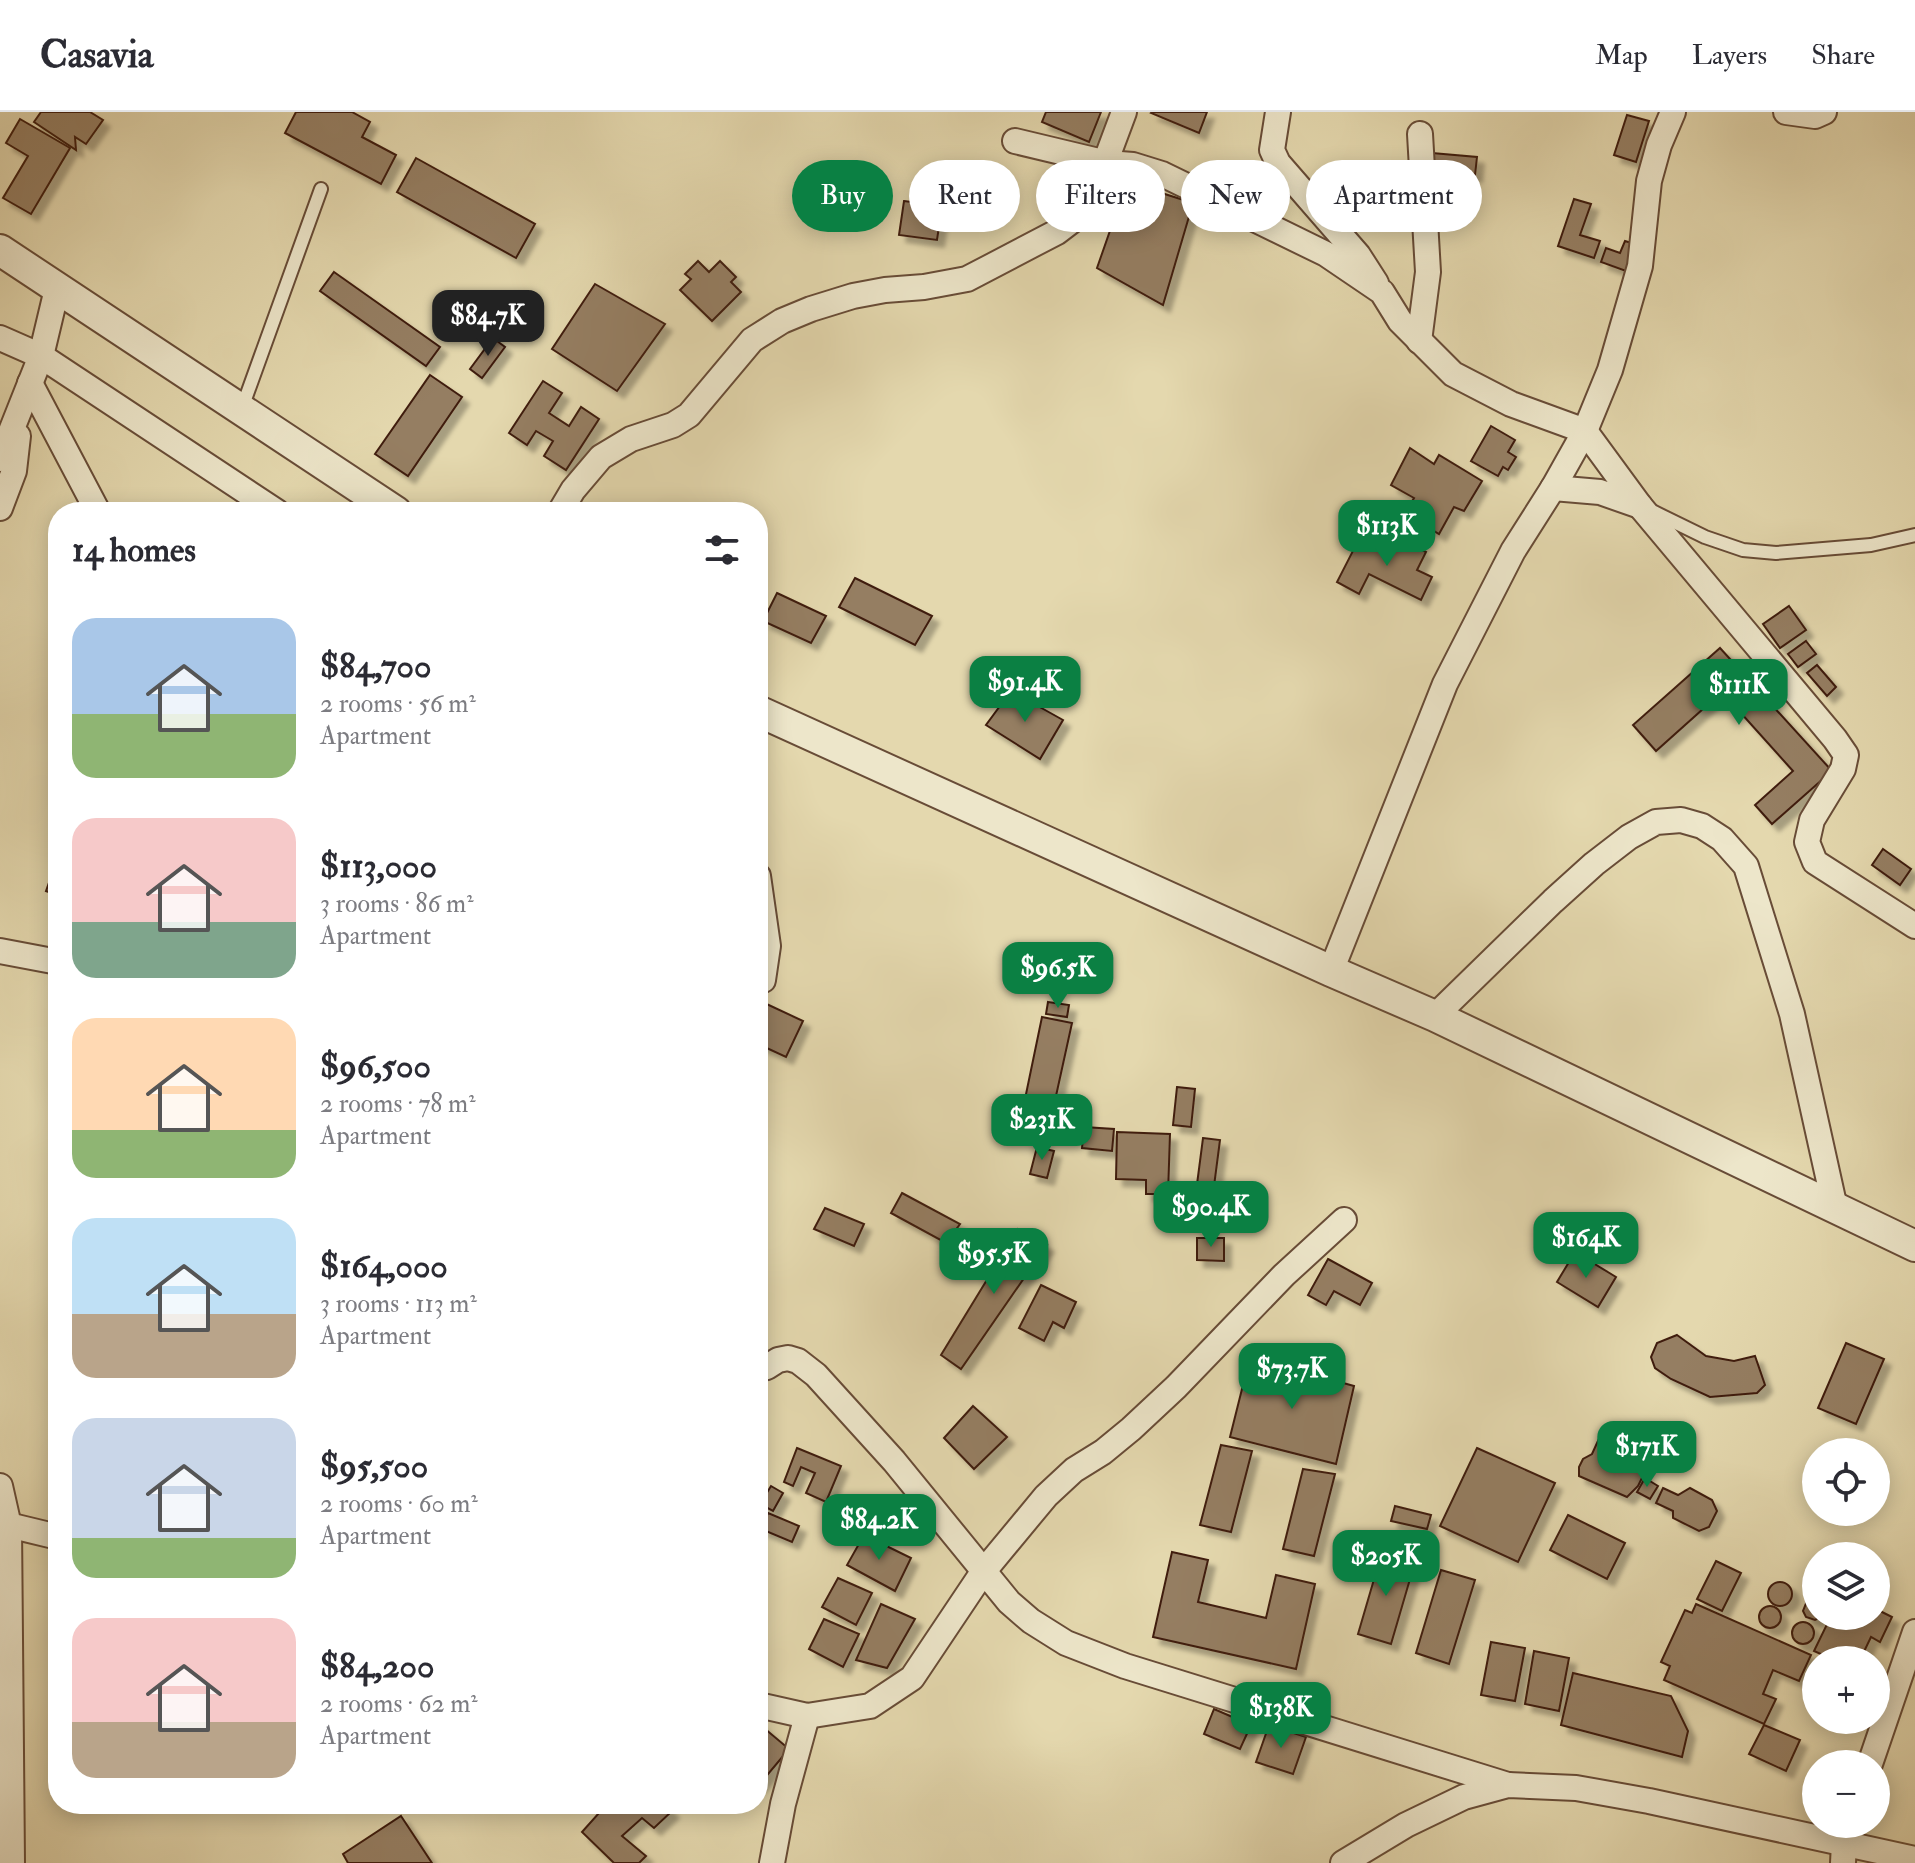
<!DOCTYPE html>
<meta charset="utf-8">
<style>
:root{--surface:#fff;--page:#f7f7f7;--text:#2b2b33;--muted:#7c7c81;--line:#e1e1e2;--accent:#0b8043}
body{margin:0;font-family:"IM FELL Double Pica",serif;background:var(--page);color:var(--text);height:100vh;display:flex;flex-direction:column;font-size:30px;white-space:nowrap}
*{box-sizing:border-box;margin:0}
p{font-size:26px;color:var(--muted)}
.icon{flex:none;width:44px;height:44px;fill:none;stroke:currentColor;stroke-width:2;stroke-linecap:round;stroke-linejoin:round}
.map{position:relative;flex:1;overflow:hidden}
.details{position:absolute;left:48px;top:390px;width:720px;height:1312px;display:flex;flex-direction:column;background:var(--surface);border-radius:32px;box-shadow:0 4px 20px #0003}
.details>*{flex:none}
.banner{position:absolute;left:792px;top:48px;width:760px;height:72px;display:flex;gap:16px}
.buttons{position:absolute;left:1802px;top:1326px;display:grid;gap:16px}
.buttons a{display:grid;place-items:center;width:88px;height:88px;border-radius:50%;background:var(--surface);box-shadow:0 4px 20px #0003;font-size:40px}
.price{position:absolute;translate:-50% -68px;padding:0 18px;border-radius:16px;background:var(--accent);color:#fff;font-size:26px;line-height:52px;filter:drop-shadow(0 2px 4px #0008)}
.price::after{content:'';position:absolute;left:50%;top:48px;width:24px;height:18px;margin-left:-12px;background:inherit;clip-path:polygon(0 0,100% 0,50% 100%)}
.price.current{background:#222;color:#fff}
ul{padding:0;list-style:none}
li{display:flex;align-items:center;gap:24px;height:200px;padding:0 24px}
li span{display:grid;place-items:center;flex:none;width:224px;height:160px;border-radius:24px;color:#555}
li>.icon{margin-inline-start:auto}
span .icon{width:96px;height:96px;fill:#fffc;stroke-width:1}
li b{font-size:34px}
h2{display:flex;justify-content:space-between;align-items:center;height:96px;padding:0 24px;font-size:34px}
.tag{padding:0 28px;border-radius:36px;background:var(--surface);box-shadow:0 4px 20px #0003;font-size:28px;line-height:72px}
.tag.current{background:var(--accent);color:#fff}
header{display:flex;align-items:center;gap:48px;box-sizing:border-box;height:112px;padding:0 40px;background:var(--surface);border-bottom:2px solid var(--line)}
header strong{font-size:38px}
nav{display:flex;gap:44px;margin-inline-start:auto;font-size:28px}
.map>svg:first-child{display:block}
.building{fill:#957e62;stroke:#3f1d0f;stroke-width:2;filter:url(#shadow)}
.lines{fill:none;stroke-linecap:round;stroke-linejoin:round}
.service-casing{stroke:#684c37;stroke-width:16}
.minor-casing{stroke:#684c37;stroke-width:28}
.tertiary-casing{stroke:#684c37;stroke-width:34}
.service{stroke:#ede6ca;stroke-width:12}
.minor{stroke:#ede6ca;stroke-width:24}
.tertiary{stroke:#ede6ca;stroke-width:30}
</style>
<header>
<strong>Casavia</strong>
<nav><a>Map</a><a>Layers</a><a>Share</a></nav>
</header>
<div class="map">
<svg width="1915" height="1751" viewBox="0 0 1915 1751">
<defs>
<filter id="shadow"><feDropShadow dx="7" dy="7" stdDeviation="2" flood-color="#0004"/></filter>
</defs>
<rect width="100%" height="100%" fill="#e4d8ae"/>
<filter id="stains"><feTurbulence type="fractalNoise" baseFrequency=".0025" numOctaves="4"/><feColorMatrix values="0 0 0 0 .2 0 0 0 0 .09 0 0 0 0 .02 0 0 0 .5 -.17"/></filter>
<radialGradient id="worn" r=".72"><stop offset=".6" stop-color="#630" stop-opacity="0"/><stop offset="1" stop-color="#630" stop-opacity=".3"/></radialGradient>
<g class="building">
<path d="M41 0H90L103 8 86 32 75 25 76 38 34 10Z"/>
<path d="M296 0H352L370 10 362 25 396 43 381 72 285 21Z"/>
<path d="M1046 0H1101L1089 30 1042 10Z"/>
<path d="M1152 0H1207L1199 21 1151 1Z"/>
<path d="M1627 3 1649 9 1636 50 1614 43Z"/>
<path d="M20 7 70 36 31 102 3 86 28 44 6 31Z"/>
<path d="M1432 41 1477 45 1475 63 1430 59Z"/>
<path d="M416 46 535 112 516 146 397 80Z"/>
<path d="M1127 70 1193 91 1163 193 1097 156Z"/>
<path d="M1574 87 1591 92 1580 123 1600 129 1594 146 1558 134Z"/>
<path d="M904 89 942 94 937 128 899 123Z"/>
<path d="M1625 129 1635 132 1626 159 1601 150 1606 136 1620 141Z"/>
<path d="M698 149 709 160 720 149 736 165 731 170 741 180 712 209 680 178 691 167 685 162Z"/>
<path d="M334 160 440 235 426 254 320 179Z"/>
<path d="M595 172 665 212 617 279 552 237Z"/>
<path d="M493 226 505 235 482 266 470 257Z"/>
<path d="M430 263 462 285 408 364 375 342Z"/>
<path d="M543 269 562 281 549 301 569 314 581 295 599 307 566 358 544 344 553 329 536 319 527 333 509 321Z"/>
<path d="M1491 314 1515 328 1508 340 1516 345 1508 358 1503 355 1498 364 1471 349Z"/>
<path d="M1410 336 1434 352 1439 343 1482 369 1464 399 1454 395 1439 422 1405 401 1414 386 1391 373Z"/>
<path d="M1398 426 1426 440 1417 458 1432 465 1421 488 1369 462 1359 482 1337 470 1358 429 1388 444Z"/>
<path d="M855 466 932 504 915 533 839 495Z"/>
<path d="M777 481 826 504 811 531 763 509Z"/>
<path d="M1789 494 1806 518 1780 536 1763 512Z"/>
<path d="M1806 529 1816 542 1798 555 1788 542Z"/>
<path d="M1720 536 1832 659 1772 712 1755 693 1793 659 1722 580 1656 639 1633 613Z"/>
<path d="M1817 553 1836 575 1827 584 1807 561Z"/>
<path d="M1011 579 1063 608 1040 647 986 613Z"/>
<path d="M1883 737 1911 757 1900 773 1872 753Z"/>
<path d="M52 762 58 764V783L46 779Z"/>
<path d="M758 888 803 909 786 945 758 932Z"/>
<path d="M1048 890 1069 893 1067 905 1046 902Z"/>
<path d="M1042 905 1072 911 1054 993 1025 987Z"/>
<path d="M1177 975 1195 977 1191 1015 1173 1013Z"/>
<path d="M1084 1015 1114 1017 1112 1039 1082 1036Z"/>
<path d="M1117 1020 1170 1022 1168 1082H1146V1068L1116 1067Z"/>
<path d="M1203 1026 1220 1028 1213 1082 1196 1080Z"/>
<path d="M1037 1035 1054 1039 1047 1066 1030 1062Z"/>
<path d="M902 1081 960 1112 946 1131 891 1101Z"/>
<path d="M825 1096 864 1112 854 1134 814 1117Z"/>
<path d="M1018 1117 1047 1133 961 1257 941 1243Z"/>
<path d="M1197 1126H1224V1149L1197 1148Z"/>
<path d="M1575 1140 1616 1165 1598 1195 1557 1170Z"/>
<path d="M1328 1147 1372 1171 1360 1193 1334 1179 1326 1193 1308 1183Z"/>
<path d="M1041 1173 1076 1190 1064 1216 1053 1210 1044 1229 1019 1216Z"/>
<path d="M1677 1223 1706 1244 1734 1249 1755 1244 1765 1273 1757 1281 1710 1285 1671 1267 1655 1256 1651 1245 1657 1231Z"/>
<path d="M1846 1231 1884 1247 1856 1312 1818 1296Z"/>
<path d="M1250 1245 1354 1274 1336 1352 1230 1325Z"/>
<path d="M973 1294 1007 1325 974 1357 944 1326Z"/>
<path d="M1620 1316 1629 1325 1630 1337 1623 1351 1637 1353 1643 1364 1638 1374 1627 1385 1579 1364V1355L1583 1347 1592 1342 1602 1320Z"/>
<path d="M1221 1333 1252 1339 1231 1420 1200 1413Z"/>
<path d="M797 1336 841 1354 826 1390 806 1381 815 1361 801 1355 793 1374 784 1370Z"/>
<path d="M1477 1336 1555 1371 1518 1450 1440 1414Z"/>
<path d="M1303 1357 1335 1362 1314 1444 1283 1437Z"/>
<path d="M1645 1366 1658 1374 1650 1387 1637 1380Z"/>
<path d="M771 1374 783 1381 773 1399 760 1392Z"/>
<path d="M1663 1376 1678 1383 1690 1376 1712 1388 1717 1399 1709 1415 1699 1419 1673 1406V1399L1656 1391Z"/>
<path d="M1395 1394 1431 1403 1427 1417 1391 1409Z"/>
<path d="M768 1401 799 1414 792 1430 761 1417Z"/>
<path d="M1568 1403 1625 1431 1607 1467 1550 1438Z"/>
<path d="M864 1423 911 1446 895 1479 847 1453Z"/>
<path d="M1172 1440 1208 1448 1198 1490 1266 1506 1276 1463 1315 1472 1296 1557 1153 1525Z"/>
<path d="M1382 1440 1415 1450 1391 1532 1358 1522Z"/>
<path d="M1716 1449 1741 1461 1722 1499 1697 1487Z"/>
<path d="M1441 1458 1475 1468 1449 1552 1416 1541Z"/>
<path d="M838 1466 872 1481 856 1513 822 1495Z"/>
<circle cx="1780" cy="1482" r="12"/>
<path d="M1814 1486 1816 1487V1504H1823L1815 1508 1806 1505 1803 1499 1807 1489Z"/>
<path d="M881 1492 915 1507 887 1556 856 1548Z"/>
<path d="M1696 1492 1811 1543 1799 1569 1773 1558 1763 1582 1776 1587 1764 1612 1664 1568 1670 1554 1661 1550 1685 1498 1692 1501Z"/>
<circle cx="1770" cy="1505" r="11"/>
<path d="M1876 1497 1892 1505 1880 1530 1871 1525 1860 1548H1834L1814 1539 1831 1504H1855L1861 1507 1862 1504H1876Z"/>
<path d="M824 1507 859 1522 843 1555 809 1537Z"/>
<circle cx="1803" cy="1521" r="11"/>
<path d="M1491 1530 1525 1536 1515 1589 1481 1583Z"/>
<path d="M1534 1539 1569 1546 1559 1599 1525 1592Z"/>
<path d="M1573 1561 1671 1584 1688 1619 1682 1645 1561 1613Z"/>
<path d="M1214 1597 1251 1613 1240 1637 1204 1622Z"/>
<path d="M758 1611 789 1637 758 1674V1653L764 1645 758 1640Z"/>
<path d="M1269 1613 1306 1625 1293 1662 1256 1650Z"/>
<path d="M1764 1613 1800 1628 1786 1659 1749 1642Z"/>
<path d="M607 1692H664L672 1699 654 1716 642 1706 622 1724 646 1744 639 1751H614L582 1720Z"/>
<path d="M401 1704 432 1751H348L343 1742Z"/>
</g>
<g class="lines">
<defs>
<g id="service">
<path d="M242 296 321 77"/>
<path d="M1654 400 1705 425 1743 438 1776 441 1871 433 1915 423"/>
</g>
<g id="minor">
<path d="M1278 0 1272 38 1278 51 1358 143 1376 171"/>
<path d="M1786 0 1815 4 1824 0"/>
<path d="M1015 29 1107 51 1133 53 1162 62 1326 142 1382 180 1400 209 1453 262 1511 292 1585 319 1640 394 1835 627 1846 643 1843 657 1812 708 1807 730 1815 750 1915 814"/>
<path d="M0 226 41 244 277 400"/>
<path d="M1419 229 1428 160 1420 22"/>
<path d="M30 271 98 400"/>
<path d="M0 347 41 244 57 177"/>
<path d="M1553 376 1600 380 1640 394"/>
<path d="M0 396 14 359 18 324"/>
<path d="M560 400 573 378 601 345 631 327 673 313 689 303 752 228 782 209 811 197 853 184 885 178 924 175 967 167 1057 120 1078 104 1093 83 1124 0"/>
<path d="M758 764 768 834 763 868 758 870"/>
<path d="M0 839 58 850"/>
<path d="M1331 859 1445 572 1513 439 1553 376 1585 319 1610 258 1640 154 1649 69 1659 33 1673 0"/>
<path d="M1435 904 1553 789 1594 752 1629 725 1656 710 1681 708 1702 714 1722 727 1746 754 1792 902 1835 1096"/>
<path d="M758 1257 767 1255 778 1248 788 1246 798 1249 816 1263 894 1349 1009 1490 1031 1509 1066 1531 1125 1554 1508 1673"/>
<path d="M0 1374 9 1414 12 1751"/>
<path d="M0 1411 58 1425"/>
<path d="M758 1593 807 1604 870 1594 912 1566 983 1460 1046 1384 1074 1358 1103 1340 1131 1317 1176 1275 1284 1163 1344 1108"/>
<path d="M1870 1652 1915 1520"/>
<path d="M772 1751 783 1692 807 1604"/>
<path d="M1343 1751 1406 1713 1464 1685 1508 1673 1576 1676 1649 1689 1915 1747"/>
<path d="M1843 1751 1844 1731 1850 1712"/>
</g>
<g id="tertiary">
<path d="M0 138 396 400"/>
<path d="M758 599 1331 859 1435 904 1915 1134"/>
</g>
</defs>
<use href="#service" class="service-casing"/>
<use href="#minor" class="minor-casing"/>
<use href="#tertiary" class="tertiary-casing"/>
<use href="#service" class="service"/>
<use href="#minor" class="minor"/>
<use href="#tertiary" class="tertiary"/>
</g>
<rect width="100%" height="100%" filter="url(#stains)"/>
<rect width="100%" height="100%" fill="url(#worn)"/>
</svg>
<div class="buttons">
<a><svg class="icon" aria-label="locate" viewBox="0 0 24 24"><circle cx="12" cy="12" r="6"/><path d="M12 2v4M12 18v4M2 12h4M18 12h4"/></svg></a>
<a><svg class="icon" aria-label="layers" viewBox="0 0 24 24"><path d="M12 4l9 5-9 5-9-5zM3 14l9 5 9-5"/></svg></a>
<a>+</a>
<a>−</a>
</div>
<b class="price current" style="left:488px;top:246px">$84.7K</b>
<b class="price" style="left:1387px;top:456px">$113K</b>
<b class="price" style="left:1025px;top:612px">$91.4K</b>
<b class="price" style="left:1739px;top:615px">$111K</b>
<b class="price" style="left:1058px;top:898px">$96.5K</b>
<b class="price" style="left:1042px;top:1050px">$231K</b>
<b class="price" style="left:1211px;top:1137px">$90.4K</b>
<b class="price" style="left:1586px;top:1168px">$164K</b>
<b class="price" style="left:994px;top:1184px">$95.5K</b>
<b class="price" style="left:1292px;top:1299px">$73.7K</b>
<b class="price" style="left:1647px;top:1377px">$171K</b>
<b class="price" style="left:879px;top:1450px">$84.2K</b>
<b class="price" style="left:1386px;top:1486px">$205K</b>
<b class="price" style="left:1281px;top:1638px">$138K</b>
<div class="banner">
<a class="tag current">Buy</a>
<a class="tag">Rent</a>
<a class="tag">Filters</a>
<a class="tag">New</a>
<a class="tag">Apartment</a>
</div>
<section class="details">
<h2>14 homes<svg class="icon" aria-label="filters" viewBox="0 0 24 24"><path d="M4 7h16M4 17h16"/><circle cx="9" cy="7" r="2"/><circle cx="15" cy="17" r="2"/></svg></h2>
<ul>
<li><span style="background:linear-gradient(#a9c7e8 60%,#8fb573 0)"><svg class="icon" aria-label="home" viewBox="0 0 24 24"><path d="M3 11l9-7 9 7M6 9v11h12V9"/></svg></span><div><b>$84,700</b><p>2 rooms · 56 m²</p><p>Apartment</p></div></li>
<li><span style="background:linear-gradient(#f6c9c9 65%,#7fa58c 0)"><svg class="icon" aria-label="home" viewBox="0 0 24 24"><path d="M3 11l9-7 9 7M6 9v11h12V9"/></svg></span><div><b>$113,000</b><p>3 rooms · 86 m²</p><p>Apartment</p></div></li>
<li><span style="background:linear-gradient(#ffd9b3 70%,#8fb573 0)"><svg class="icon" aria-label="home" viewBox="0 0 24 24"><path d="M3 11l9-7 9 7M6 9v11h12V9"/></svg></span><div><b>$96,500</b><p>2 rooms · 78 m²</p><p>Apartment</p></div></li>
<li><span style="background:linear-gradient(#bfe0f5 60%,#b9a48a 0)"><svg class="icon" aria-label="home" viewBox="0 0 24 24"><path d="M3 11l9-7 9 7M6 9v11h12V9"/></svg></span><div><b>$164,000</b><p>3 rooms · 113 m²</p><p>Apartment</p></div></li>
<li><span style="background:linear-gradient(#c9d6e8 75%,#8fb573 0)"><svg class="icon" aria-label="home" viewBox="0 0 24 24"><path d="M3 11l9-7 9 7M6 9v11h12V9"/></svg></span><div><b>$95,500</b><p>2 rooms · 60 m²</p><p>Apartment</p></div></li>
<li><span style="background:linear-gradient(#f6c9c9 65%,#b9a48a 0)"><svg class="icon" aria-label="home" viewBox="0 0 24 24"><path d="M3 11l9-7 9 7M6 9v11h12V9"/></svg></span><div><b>$84,200</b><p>2 rooms · 62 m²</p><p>Apartment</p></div></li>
</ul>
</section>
</div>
